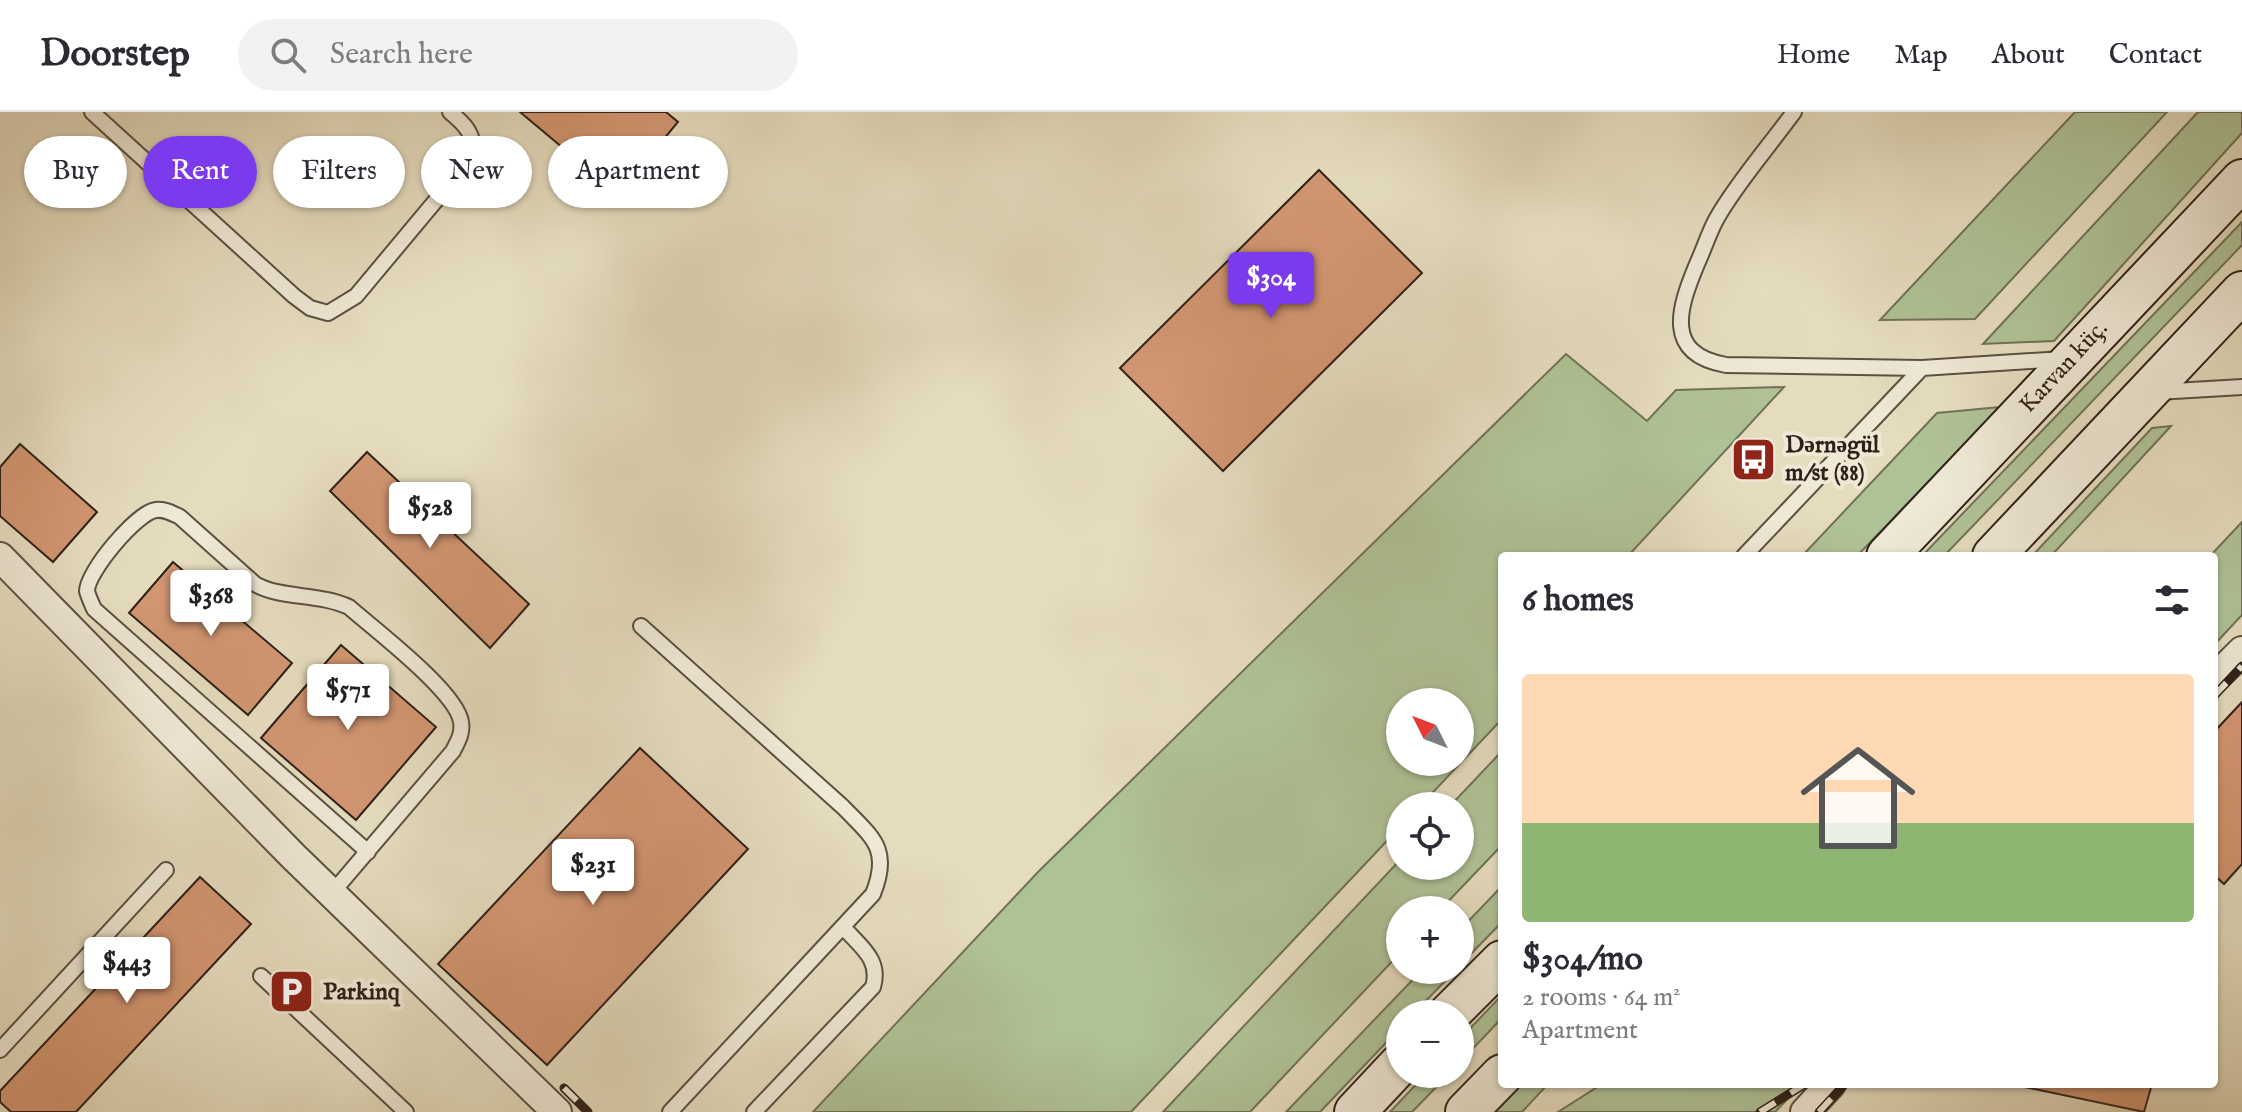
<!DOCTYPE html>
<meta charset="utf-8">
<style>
:root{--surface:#fff;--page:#f2f2f3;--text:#2b2b33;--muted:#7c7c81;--line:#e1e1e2;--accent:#7c3aed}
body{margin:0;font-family:"IM FELL English",serif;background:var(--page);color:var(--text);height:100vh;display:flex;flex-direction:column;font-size:30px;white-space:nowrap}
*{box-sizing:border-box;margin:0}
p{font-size:26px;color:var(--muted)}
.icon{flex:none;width:44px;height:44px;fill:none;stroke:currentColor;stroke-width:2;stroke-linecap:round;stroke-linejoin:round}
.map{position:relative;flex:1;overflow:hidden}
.panel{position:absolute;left:1498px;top:440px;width:720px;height:536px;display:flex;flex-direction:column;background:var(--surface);border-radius:8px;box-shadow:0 2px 6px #0004}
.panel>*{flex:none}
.hud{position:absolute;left:24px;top:24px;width:760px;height:72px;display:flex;gap:16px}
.needle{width:52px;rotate:312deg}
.tools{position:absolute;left:1386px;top:576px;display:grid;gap:16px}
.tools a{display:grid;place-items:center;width:88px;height:88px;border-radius:50%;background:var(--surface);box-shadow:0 2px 6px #0004;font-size:40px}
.price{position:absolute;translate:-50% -68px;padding:0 18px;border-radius:8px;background:#fff;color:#222;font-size:26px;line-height:52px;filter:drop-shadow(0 2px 4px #0008)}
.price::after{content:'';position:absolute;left:50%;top:48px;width:24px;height:18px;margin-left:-12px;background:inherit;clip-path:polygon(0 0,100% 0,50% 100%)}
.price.active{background:var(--accent);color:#fff}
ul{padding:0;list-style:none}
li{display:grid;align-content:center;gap:16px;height:424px;padding:0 24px}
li+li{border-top:2px solid var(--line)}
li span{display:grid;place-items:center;height:248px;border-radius:8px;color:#555}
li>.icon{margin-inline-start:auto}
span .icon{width:144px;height:144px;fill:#fffc;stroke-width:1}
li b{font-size:34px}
h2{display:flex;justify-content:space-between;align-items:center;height:96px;padding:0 24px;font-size:34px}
.pill{padding:0 28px;border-radius:36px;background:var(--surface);box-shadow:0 2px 6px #0004;font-size:28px;line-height:72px}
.pill.active{background:var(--accent);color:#fff}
header{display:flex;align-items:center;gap:48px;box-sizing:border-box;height:112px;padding:0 40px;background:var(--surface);border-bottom:2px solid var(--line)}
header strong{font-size:38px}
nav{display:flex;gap:44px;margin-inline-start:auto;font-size:28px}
.search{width:560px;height:72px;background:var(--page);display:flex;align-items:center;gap:20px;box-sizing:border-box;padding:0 28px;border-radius:44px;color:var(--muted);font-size:30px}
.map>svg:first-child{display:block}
.green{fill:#afc296;stroke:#6f7258;stroke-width:2;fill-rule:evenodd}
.building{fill:#d29672;stroke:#2f2119;stroke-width:2}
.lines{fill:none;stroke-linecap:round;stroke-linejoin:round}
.lane-casing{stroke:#5c5042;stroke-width:18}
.street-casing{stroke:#5c5042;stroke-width:32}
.secondary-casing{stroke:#2f2119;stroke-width:44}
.lane{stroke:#eee8d5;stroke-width:14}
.street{stroke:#eee8d5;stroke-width:28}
.secondary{stroke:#eee8d5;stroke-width:40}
.rail-casing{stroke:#2f2119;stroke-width:9}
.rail{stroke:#eee8d5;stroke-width:6;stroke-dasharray:18;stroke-linecap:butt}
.labels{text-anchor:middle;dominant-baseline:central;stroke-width:8;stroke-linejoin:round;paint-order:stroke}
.street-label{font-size:24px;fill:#2f2119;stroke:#eee8d5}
.poi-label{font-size:24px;font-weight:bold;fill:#2f2119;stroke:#eee8d5;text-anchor:start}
</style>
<header>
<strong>Doorstep</strong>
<div class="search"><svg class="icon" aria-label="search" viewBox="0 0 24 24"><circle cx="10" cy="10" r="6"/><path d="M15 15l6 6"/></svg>Search here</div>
<nav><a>Home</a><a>Map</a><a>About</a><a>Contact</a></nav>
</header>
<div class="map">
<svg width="2242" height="1000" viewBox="0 0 2242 1000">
<rect width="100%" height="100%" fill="#e5dcbe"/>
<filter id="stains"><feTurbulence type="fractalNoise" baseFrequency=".0025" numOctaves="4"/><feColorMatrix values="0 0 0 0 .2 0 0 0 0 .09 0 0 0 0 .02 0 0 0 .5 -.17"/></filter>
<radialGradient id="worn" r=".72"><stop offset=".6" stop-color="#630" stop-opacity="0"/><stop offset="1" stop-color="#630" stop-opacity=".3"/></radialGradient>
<g class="green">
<path d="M2075 0H2167L1975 207 1880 208Z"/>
<path d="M2198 0H2242V21L2054 229 1983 232Z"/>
<path d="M2242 110V133L1944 444H1922Z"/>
<path d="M1566 242 1647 309 1676 278 1784 275 1628 444H1502V607L1420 694H1400V715L1131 1000H813L1038 760ZM1460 590V650H1400V590Z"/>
<path d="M2000 295 1857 444H1802L1937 301Z"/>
<path d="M2171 314 2051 444H2032L2152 316Z"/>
<path d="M2242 410V503L2214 533V444H2210Z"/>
<path d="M1502 639V733L1440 798H1400V841L1250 1000H1163L1400 748V754H1460V694H1450Z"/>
<path d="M1502 774V810L1460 853V818Z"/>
<path d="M1422 858H1456L1413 902H1400V916L1320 1000H1286Z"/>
<path d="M1502 883V906L1460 950V927Z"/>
<path d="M1426 962H1449L1412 1000H1390Z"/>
<path d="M1522 972H1548L1522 1000H1495Z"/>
<path d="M1602 972H1802L1775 1000H1558Z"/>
</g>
<g class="building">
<path d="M520 0H666L678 10 618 82Z"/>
<path d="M1319 58 1422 161 1223 359 1120 256Z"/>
<path d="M20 332 97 400 53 450 0 404V355Z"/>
<path d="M367 340 529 492 490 536 330 379Z"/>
<path d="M173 450 292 551 248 603 129 501Z"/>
<path d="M341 533 436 615 356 708 261 626Z"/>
<path d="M2242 590V752L2224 772 2214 763V620Z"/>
<path d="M640 636 748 737 547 953 438 852Z"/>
<path d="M200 765 251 812 76 1000H11L0 990V979Z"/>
<path d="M2010 972H2152L2144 1000Z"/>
</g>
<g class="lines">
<defs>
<g id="lane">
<path d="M92 0 294 184 310 196 328 201 356 184 473 44C475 23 466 13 450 0"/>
<path d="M1794 0C1770 33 1736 72 1717 106 1709 120 1704 137 1697 152 1679 195 1663 242 1726 253L1922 256"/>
<path d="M2157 280 2242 275"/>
<path d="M1744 444 1922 256 2063 247"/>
<path d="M641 514 843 695C873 726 891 737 873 782L670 1000"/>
<path d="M332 781 453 639C458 629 463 621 461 610 457 580 374 517 349 495 319 481 281 487 255 472L180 405C172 401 165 397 156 398 137 400 87 460 87 479 88 484 92 492 94 497L368 740"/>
<path d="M261 864 406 1000"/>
<path d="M0 938 166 758"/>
<path d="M754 1000 873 875C881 848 861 835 844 816"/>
</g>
<g id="street">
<path d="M0 445 293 744 557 1000"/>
<path d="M2214 567 2242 539"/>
<path d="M1805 1000 1831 972"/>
</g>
<g id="secondary">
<path d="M1887 444 2242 68"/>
<path d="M1993 444 2242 180"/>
<path d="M1449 902 1502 849"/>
<path d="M1355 1000 1400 952"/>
<path d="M1466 1000 1502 963"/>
</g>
</defs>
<use href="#lane" class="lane-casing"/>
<use href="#street" class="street-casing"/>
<use href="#secondary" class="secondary-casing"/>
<use href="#lane" class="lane"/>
<use href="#street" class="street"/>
<use href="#secondary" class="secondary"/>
<defs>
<g id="rail">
<path d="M2214 584 2242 554"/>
<path d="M564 976 588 1000"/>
<path d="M1760 1000 1805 972"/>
<path d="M1819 1000 1845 972"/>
</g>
</defs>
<use href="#rail" class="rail-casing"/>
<use href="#rail" class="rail"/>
</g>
<defs>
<symbol id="bus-square" viewBox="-11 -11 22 22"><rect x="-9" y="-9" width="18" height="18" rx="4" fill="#8f2418" stroke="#eee8d5"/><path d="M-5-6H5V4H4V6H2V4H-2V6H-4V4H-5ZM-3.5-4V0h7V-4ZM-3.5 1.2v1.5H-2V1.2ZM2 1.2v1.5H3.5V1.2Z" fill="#fff"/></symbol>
<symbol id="parking-square" viewBox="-11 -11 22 22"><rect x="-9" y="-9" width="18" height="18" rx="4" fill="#8f2418" stroke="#eee8d5"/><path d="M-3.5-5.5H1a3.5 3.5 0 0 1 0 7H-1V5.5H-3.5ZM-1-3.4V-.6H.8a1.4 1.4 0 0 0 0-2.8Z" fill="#fff"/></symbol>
</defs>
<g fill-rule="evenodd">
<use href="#bus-square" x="1728" y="322" width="51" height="51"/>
<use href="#parking-square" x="266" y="854" width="51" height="51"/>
</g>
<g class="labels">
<g class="street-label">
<text transform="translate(2064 255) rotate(-47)">Karvan küç.</text>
</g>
<g class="poi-label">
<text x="1785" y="333">Dərnəgül<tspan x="1785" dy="28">m/st (88)</tspan></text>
<text x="323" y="880">Parkinq</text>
</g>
</g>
<rect width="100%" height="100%" filter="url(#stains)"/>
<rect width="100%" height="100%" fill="url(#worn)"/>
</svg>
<div class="tools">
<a><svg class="needle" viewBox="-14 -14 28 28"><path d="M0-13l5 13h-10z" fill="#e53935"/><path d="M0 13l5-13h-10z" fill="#7c7c81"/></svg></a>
<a><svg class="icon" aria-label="locate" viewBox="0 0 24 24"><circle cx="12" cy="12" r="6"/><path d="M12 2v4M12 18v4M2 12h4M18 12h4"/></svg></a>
<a>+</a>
<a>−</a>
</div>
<b class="price active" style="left:1271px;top:208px">$304</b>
<b class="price" style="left:430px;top:438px">$528</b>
<b class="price" style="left:211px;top:526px">$368</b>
<b class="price" style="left:348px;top:620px">$571</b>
<b class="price" style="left:593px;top:795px">$231</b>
<b class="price" style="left:127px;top:893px">$443</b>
<div class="hud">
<a class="pill">Buy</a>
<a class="pill active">Rent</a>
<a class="pill">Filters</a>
<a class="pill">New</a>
<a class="pill">Apartment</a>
</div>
<section class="panel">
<h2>6 homes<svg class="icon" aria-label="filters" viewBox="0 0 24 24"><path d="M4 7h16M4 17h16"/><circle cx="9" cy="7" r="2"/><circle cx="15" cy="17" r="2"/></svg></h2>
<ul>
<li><span style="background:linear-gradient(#ffd9b3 60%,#8fb573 0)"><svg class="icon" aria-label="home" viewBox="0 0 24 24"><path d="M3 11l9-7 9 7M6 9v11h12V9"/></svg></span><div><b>$304/mo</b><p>2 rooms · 64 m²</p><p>Apartment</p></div></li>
</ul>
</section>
</div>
